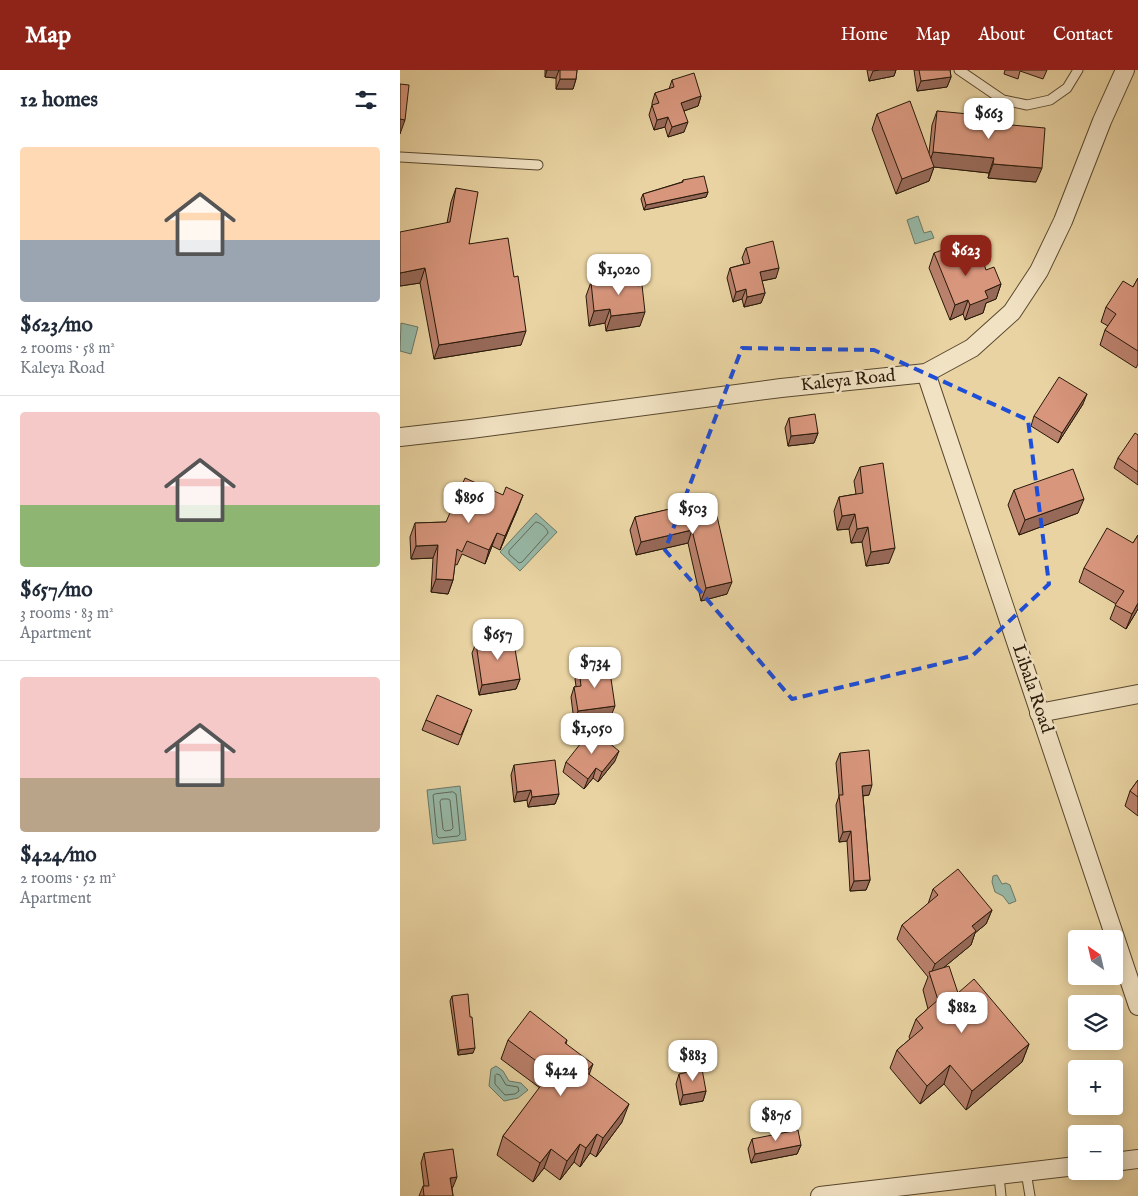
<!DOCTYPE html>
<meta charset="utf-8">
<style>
:root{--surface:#fff;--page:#f6f6f7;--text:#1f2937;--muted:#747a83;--line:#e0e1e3;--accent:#8f2418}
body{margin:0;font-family:"IM FELL English",serif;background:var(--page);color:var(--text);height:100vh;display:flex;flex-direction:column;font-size:19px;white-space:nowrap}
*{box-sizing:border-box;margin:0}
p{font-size:16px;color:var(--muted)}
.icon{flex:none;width:28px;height:28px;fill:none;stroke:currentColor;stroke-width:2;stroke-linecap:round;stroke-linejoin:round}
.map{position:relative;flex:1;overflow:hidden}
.panel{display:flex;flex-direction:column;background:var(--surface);width:400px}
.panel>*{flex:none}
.needle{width:32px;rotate:326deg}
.fabs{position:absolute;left:668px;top:860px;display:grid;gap:10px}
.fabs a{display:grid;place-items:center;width:55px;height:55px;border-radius:5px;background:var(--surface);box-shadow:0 2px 12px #0003;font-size:25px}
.price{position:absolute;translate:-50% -42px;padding:0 11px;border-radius:10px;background:#fff;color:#222;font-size:16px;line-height:32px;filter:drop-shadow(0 1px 2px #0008)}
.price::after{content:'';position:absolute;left:50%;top:30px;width:15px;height:11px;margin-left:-8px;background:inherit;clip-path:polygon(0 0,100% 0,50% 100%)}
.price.current{background:var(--accent);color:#fff}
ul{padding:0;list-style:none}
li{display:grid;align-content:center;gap:10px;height:265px;padding:0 20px}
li+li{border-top:1px solid var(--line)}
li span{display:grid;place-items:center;height:155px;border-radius:5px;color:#555}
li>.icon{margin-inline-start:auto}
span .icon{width:90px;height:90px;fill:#fffc;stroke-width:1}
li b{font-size:21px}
h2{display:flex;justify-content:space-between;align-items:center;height:60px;padding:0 20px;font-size:21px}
header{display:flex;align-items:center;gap:30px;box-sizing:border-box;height:70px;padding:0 25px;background:var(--accent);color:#fff}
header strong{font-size:24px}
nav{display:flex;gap:28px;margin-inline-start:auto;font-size:18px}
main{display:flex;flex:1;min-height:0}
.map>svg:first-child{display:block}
.water{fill:#97b8a6;stroke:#6b7867}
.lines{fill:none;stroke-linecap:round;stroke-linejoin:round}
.shore{stroke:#606858;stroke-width:1}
.lane-casing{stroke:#58482f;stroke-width:11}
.street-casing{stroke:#58482f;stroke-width:20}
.lane{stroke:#f1e2c3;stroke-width:9}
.street{stroke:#f1e2c3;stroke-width:18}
.wall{fill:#ba816c;stroke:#281909}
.shaded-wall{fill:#976958;stroke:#281909}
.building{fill:#d8967d;stroke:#281909}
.marked{fill:none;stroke:#1d4ed8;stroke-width:4;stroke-dasharray:10 6;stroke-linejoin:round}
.labels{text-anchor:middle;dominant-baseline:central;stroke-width:5;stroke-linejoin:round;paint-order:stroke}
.street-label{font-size:18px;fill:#281909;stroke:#f1e2c3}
</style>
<header>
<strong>Map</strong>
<nav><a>Home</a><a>Map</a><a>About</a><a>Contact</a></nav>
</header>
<main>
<section class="panel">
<h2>12 homes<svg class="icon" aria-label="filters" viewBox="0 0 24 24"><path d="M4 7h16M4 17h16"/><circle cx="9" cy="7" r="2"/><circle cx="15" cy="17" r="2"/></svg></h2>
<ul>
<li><span style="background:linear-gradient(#ffd9b3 60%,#9aa5b1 0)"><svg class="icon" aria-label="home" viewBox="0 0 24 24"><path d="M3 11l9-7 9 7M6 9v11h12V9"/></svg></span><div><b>$623/mo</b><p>2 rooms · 58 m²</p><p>Kaleya Road</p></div></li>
<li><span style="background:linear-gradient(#f6c9c9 60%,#8fb573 0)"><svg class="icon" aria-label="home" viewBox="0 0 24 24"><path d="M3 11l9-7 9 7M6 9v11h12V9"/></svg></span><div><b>$657/mo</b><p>3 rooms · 83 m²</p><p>Apartment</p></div></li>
<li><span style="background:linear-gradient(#f6c9c9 65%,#b9a48a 0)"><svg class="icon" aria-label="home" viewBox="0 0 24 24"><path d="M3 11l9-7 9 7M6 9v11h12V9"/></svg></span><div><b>$424/mo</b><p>2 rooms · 52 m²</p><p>Apartment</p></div></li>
</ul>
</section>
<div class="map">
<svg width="738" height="1126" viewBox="0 0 738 1126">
<rect width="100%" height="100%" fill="#e9d3a2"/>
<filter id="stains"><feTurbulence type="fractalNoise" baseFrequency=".004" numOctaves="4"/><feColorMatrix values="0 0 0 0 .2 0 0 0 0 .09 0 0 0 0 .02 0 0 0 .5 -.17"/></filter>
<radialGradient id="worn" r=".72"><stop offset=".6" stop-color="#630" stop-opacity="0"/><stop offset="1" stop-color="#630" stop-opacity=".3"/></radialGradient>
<g class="water">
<path d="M518 146 524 163 531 161 534 168 515 174 507 150Z"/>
<path d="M1 253 18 257 11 284 0 281Z"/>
<path d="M136 443 157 462 120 501 100 482Z"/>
<path d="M60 716 66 770 33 774 27 720Z"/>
<path d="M597 805 602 814 606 813 610 815 616 831 609 834 603 826 595 822 592 812 593 806Z"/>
<path d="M96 996 103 1001 109 1011 121 1013 128 1020 118 1028 104 1031 89 1016 91 999Z"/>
</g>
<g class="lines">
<g class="shore">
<path d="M136 452C140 452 148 459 148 463L122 492 119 493 109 484V481Z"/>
<path d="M53 722 56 724 60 764 58 766 39 768 37 766 33 725 35 724Z"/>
<path d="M42 729H48L50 730 53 758 51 760 45 761 43 759 40 732Z"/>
<path d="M97 1004 100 1005 106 1015 118 1017 119 1021 115 1024 105 1025 95 1014V1006Z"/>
</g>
<defs>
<g id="lane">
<path d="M559 0 603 30 627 35 650 30 667 18 678 0"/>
<path d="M0 87 138 95"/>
<path d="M626 1102 630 1126"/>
<path d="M599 1106 601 1126"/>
</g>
<g id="street">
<path d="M526 303 738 936"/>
<path d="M0 367 71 359 381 318 526 303 572 278 612 242 639 201 663 151 702 51 725 0"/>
<path d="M639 643 738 624"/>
<path d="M714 1092 738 1089"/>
<path d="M420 1126 676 1096"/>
</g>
</defs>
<use href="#lane" class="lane-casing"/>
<use href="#street" class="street-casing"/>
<use href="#lane" class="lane"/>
<use href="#street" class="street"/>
</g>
<g class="wall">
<path d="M145 0H177L176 9 173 19H156V8L145 7Z"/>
<path d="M467 0H496L494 6 469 11Z"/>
<path d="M514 0H550L551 7 547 17 517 21Z"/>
<path d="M605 0H647L643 9 620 1 618 9 604 4Z"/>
<path d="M272 10 301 26 298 36 284 41V62L268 67 265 57 254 60 249 45 252 35V33L255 23 269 19Z"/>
<path d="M537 41 589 53 636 112 588 108 589 103 534 97 529 111 496 124 472 59 477 44 529 83 532 55Z"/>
<path d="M283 110 308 122 306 127 244 140 241 129 243 124 282 112Z"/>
<path d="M56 118 69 174 121 275 34 289 20 213 0 216 47 153 51 132Z"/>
<path d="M346 178 376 208 362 211 365 223 361 233 344 237 342 229 333 232 327 208 330 198 344 194 342 188Z"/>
<path d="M534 183 562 197 586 200 601 214 596 229 586 233 583 243 565 250 563 244 550 250 529 198Z"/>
<path d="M738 208V294L736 298 700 275 705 260 708 256 701 252 706 237 733 217Z"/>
<path d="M191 212 240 256 206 261 205 253 189 256 186 226Z"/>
<path d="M683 334 658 373 631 356 634 346Z"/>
<path d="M389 348 418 363 414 373 388 376 385 358Z"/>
<path d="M738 365V415L714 398 718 388Z"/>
<path d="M460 397 489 493 466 496 462 472 451 473 449 459 437 460 434 441 439 427 456 424 454 411Z"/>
<path d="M614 420 678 443 619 465 608 435Z"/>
<path d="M286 430 327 524 301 531 288 473 236 485 230 460 235 447 284 436Z"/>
<path d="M118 438 100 480 92 476 85 494 62 484 57 495 55 494 53 510 48 524 31 522 33 488 11 489 10 467 15 453 46 452Z"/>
<path d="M738 465V539L726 559 710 549 716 534 679 512 684 498 733 473Z"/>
<path d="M76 573 120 609 116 619 79 625 72 583Z"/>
<path d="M179 599 211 646 174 651 171 627 174 617 176 616 175 609Z"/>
<path d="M26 650H68L58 675 22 660Z"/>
<path d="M440 683 469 725 463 726 470 810 466 820 450 821 447 771 439 772 436 735 439 726 436 693Z"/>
<path d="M215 691 198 712 193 708 184 719 163 702 166 692Z"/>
<path d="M114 695 159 724 155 734 128 737 127 730 114 732 111 705Z"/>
<path d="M738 710V746L725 736 730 721Z"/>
<path d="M533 819 592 840 586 854 575 863 571 875 543 898 558 923 629 974 622 992 566 1040 544 1014 520 1034 490 998 497 980 510 969 509 967 516 949 528 939 523 920 528 907 497 869 502 855 528 834Z"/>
<path d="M52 926 73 983 58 985 50 931Z"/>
<path d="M108 970H167L166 974 189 1004 222 1052 196 1087 190 1083 180 1097 174 1092 160 1110 144 1098 133 1112 97 1085 103 1066 140 1018 101 989Z"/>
<path d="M279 1004 306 1021 303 1031 280 1035 276 1014Z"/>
<path d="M352 1069 401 1075 397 1084 351 1093 348 1079Z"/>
<path d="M24 1083 53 1117H52L53 1126H19L23 1116H24L21 1093Z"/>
</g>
<g class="shaded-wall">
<path d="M147 0H159L156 8 145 7Z"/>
<path d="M480 0H496L494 6 469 11 473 1Z"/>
<path d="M551 7 547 17 517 21 521 11Z"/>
<path d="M160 9H176L173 19H156Z"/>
<path d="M301 26 298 36 278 43 281 33Z"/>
<path d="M268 47 265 57 254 60 257 50Z"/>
<path d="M0 49 5 50 0 64Z"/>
<path d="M288 52 284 62 268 67 272 57Z"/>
<path d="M533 82 594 88 589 103 534 97 529 111 496 124 502 109 528 97Z"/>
<path d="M593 94 642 98 636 112 588 108Z"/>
<path d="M308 122 306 127 244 140 246 135Z"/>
<path d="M25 198 20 213 0 216V203Z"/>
<path d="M379 198 376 208 356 212 360 202Z"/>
<path d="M601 214 596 229 586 233 583 243 565 250 570 235 585 221Z"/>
<path d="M346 219 342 229 333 232 336 222Z"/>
<path d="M365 223 361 233 344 237 347 227Z"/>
<path d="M568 230 563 244 550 250 555 235Z"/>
<path d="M210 239 205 253 189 256 194 241Z"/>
<path d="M245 242 240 256 206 261 211 246Z"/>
<path d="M126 261 121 275 34 289 39 275Z"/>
<path d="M687 324 683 334 658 373 662 363Z"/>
<path d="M418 363 414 373 388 376 391 366Z"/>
<path d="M123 425 118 438 100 480 105 466Z"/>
<path d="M684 429 678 443 619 465 625 450Z"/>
<path d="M455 444 449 459 437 460 442 446Z"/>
<path d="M468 457 462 472 451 473 457 459Z"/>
<path d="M292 460 288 473 236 485 241 472Z"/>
<path d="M97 463 92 476 85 494 89 480Z"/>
<path d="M38 475 33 488 11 489 16 476Z"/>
<path d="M495 478 489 493 466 496 471 482Z"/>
<path d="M36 509 53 510 48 524 31 522Z"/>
<path d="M332 512 327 524 301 531 306 518Z"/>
<path d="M738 533V539L726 559 732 544Z"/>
<path d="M120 609 116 619 79 625 82 615Z"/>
<path d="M215 636 211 646 174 651 178 641Z"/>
<path d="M219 681 215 691 198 712 202 702Z"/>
<path d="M196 698 193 708 184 719 188 709Z"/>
<path d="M472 715 469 725 459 726 462 716Z"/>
<path d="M131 720 127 730 114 732 117 722Z"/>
<path d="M159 724 155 734 128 737 132 727Z"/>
<path d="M451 761 447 771 439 772 443 762Z"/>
<path d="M470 810 466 820 450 821 454 811Z"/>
<path d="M592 840 586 854 575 863 571 875 531 908 530 906 535 894 572 856Z"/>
<path d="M629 974 622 992 566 1040 572 1021Z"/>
<path d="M75 978 73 983 58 985 59 980Z"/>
<path d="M193 994 186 1013V1002Z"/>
<path d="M550 995 544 1014 520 1034 527 1016Z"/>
<path d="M306 1021 303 1031 280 1035 283 1025Z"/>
<path d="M229 1034 222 1052 196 1087 203 1068Z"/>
<path d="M197 1064 190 1083 180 1097 186 1078Z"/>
<path d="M180 1074 174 1092 160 1110 167 1091Z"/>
<path d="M401 1075 397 1084 351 1093 355 1084Z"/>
<path d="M151 1079 144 1098 133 1112 140 1093Z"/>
<path d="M57 1107 53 1117 47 1118 50 1108Z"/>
</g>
<g class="building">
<path d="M160 0H177L176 9H160Z"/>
<path d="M519 0H550L551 7 521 11Z"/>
<path d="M294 3 301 26 281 33 288 52 272 57 268 47 257 50 252 35 259 33 255 23 274 17 272 10Z"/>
<path d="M0 14 9 15 5 50 0 49Z"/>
<path d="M510 31 534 97 502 109 477 44Z"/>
<path d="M537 41 590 46 589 53 645 58 642 98 593 94 594 88 533 82Z"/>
<path d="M304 106 308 122 246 135 243 124 283 112V110Z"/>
<path d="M56 118 78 122 69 174 108 168 114 207 118 206 126 261 39 275 25 198 0 203V162L50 152Z"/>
<path d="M373 171 379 198 360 202 365 223 347 227 346 219 336 222 330 198 350 193 346 178Z"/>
<path d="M553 176 562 197 582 188 586 200 594 197 601 214 585 221 588 228 570 235 568 230 555 235 534 183Z"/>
<path d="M237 206 238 216 242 215 245 242 211 246 210 239 194 241 191 212Z"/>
<path d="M738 208V281L705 260 716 244 706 237 723 211 733 217Z"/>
<path d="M659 307 687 324 662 363 634 346Z"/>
<path d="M415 344 418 363 391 366 389 348Z"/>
<path d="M735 363 738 365V402L718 388Z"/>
<path d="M483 393 495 478 471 482 468 457 457 459 455 444 442 446 439 427 463 423 460 397Z"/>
<path d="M673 399 684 429 625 450 614 420Z"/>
<path d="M65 408 103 425 106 417 123 425 105 466 97 463 89 480 67 471 62 482 57 479 53 510 36 509 38 475 16 476 15 453 46 452Z"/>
<path d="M312 424 332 512 306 518 292 460 241 472 235 447 287 435 286 430Z"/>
<path d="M707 458 733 473 738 465V533L732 544 715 535 724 521 684 498Z"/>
<path d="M113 567 120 609 82 615 76 573Z"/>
<path d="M209 595 215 636 178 641 174 617 181 616 179 599Z"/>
<path d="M37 625 72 640 61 665 26 650Z"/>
<path d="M192 659 219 681 202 702 196 698 188 709 166 692Z"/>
<path d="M469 680 472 715 462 716 470 810 454 811 451 761 443 762 439 725H443L440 683Z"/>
<path d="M155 690 159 724 132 727 131 720 117 722 114 695Z"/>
<path d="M738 710V727L730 721Z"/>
<path d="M558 799 592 840 572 856 576 861 535 894 502 855 538 825 533 819Z"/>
<path d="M549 896 558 923 574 909 629 974 572 1021 550 995 527 1016 497 980 523 958 516 949 538 930 529 902Z"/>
<path d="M68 924 70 947H72L75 978 59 980 52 926Z"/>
<path d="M130 941 167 970 165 973 193 994 186 1002 229 1034 203 1068 197 1064 186 1078 180 1074 167 1091 151 1079 140 1093 103 1066 151 1002 108 970Z"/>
<path d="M302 999 306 1021 283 1025 279 1004Z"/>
<path d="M398 1060 401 1075 355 1084 352 1069Z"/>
<path d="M53 1079 57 1107 50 1108 53 1126H24L23 1116H29L24 1083Z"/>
</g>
<path class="marked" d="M342 278 474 280 628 350 649 514 572 586 392 629 265 480Z"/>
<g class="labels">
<g class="street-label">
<text transform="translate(448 311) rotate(-6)">Kaleya Road</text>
<text transform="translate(632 619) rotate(71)">Libala Road</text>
</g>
</g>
<rect width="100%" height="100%" filter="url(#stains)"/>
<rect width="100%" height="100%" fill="url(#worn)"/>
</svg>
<div class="fabs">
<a><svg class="needle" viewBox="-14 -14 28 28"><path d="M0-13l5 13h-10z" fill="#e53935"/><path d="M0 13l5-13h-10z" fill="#747a83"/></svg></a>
<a><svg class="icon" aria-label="layers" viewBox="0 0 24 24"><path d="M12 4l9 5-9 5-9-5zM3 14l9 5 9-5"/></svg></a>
<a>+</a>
<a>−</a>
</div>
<b class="price" style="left:589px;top:70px">$663</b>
<b class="price current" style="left:566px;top:207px">$623</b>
<b class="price" style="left:219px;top:226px">$1,020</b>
<b class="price" style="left:69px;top:454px">$896</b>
<b class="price" style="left:293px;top:465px">$503</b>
<b class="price" style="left:98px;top:591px">$657</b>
<b class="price" style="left:195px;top:619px">$734</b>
<b class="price" style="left:192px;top:685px">$1,050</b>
<b class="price" style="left:562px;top:964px">$882</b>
<b class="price" style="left:293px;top:1012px">$883</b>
<b class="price" style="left:161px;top:1027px">$424</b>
<b class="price" style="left:376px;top:1072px">$876</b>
</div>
</main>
